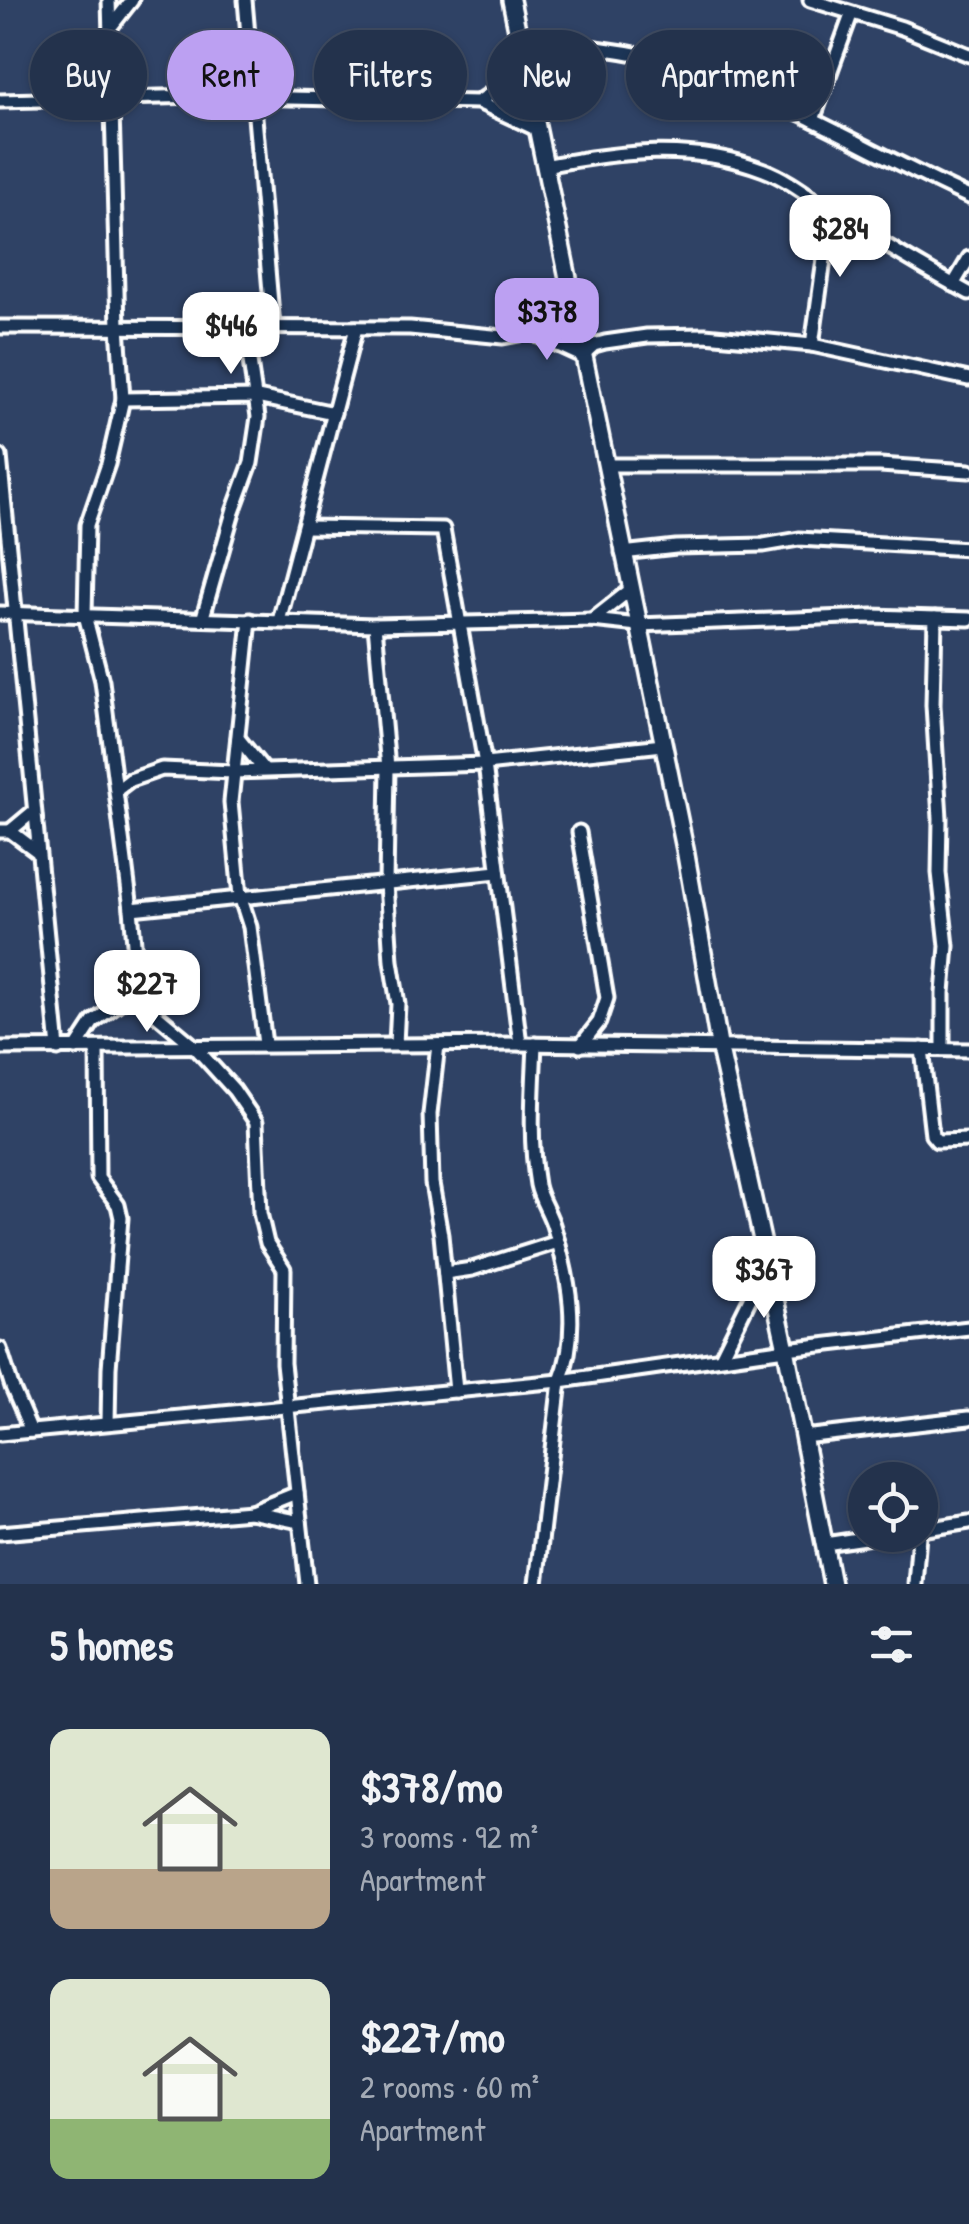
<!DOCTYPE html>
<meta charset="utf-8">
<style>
:root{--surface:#23324c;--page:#2b3a53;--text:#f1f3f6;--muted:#a3aab5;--line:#404d64;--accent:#bca0f2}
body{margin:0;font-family:"Patrick Hand",sans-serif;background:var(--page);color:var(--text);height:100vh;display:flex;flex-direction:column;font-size:38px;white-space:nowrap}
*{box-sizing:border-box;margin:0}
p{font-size:32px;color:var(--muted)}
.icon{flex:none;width:55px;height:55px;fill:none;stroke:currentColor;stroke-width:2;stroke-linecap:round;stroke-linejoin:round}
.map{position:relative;height:1584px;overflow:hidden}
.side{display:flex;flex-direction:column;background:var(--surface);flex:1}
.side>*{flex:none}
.guide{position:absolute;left:30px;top:30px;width:910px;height:90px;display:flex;gap:20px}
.tools{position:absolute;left:848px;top:1462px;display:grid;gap:20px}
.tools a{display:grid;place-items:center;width:90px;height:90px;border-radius:50%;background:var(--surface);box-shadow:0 2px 8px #0004,0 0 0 2px var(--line);font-size:50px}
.price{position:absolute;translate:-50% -85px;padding:0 22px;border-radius:20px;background:#fff;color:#222;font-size:32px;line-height:65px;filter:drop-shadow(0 2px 5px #0008)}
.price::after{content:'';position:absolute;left:50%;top:60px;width:30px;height:22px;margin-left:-15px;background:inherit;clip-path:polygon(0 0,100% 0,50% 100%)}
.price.current{background:var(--accent);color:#111}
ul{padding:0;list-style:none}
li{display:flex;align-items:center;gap:30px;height:250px;padding:0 50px}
li span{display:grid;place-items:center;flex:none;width:280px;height:200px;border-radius:20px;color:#555}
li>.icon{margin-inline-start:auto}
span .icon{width:120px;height:120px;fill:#fffc;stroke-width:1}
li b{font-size:42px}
h2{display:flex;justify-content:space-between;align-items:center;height:120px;padding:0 50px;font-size:42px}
.chip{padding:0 35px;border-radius:45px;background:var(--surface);box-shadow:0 2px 8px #0004,0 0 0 2px var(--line);font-size:35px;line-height:90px}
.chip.current{background:var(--accent);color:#111}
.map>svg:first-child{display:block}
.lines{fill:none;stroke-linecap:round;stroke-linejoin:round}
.street-casing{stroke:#fff;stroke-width:19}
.secondary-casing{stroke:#fff;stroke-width:22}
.street{stroke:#1d3557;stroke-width:11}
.secondary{stroke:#1d3557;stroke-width:15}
</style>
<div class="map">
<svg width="969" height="1584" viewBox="0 0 969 1584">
<rect width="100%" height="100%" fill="#2f4265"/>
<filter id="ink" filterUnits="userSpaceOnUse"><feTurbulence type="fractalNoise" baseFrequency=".01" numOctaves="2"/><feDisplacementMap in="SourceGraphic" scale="20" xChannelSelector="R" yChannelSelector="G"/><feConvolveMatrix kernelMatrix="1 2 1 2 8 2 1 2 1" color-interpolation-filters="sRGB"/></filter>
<g filter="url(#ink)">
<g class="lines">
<defs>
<g id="street">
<path d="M109 0 118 327 123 399 108 464 87 525 85 615 102 681 131 909 138 989 158 1016 194 1046 234 1090 256 1122 260 1213 267 1243 284 1269 283 1363 307 1584"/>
<path d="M245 0 273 327"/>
<path d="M810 0 902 28 969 55"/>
<path d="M110 28 132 0"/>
<path d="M518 41C574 45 630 49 684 66 783 98 874 154 969 197"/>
<path d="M0 101 200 96 478 102 536 129"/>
<path d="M478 102 524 71"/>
<path d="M813 120 851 15"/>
<path d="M544 166C617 152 692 142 764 170 788 179 809 196 830 210 875 239 921 267 969 293"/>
<path d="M953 285 969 258"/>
<path d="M0 327 410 328 503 337 530 332 573 309"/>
<path d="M530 332 582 356 594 345 605 342 647 336 705 335 812 345 969 379"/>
<path d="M812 345 831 210"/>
<path d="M123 399 257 397 334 413"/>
<path d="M0 456 58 1049"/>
<path d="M607 465H880L969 471"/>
<path d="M305 527 443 529 485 764 520 1044"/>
<path d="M622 553 676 547 764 545 799 539 969 549"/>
<path d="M0 613 375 625 592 620 638 625 872 616 969 619"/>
<path d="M203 617 233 512 251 463 258 417 249 354 253 327"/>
<path d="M935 618 933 705 940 818 939 873 947 946 943 993V1049"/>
<path d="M250 620 231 802 240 896 250 927 265 1044"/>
<path d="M592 620 630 590"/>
<path d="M279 621 356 328"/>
<path d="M375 625 388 768 386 883 391 961 398 1004 396 1044"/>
<path d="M238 738 264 770"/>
<path d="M117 790 130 780 162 769 233 772 485 764 663 745"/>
<path d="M0 831H10L38 852"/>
<path d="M10 831 34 811"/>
<path d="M579 832 607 998 599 1022 580 1046"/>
<path d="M131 909 498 872"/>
<path d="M535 1044C533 1091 529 1138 537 1185 540 1200 550 1213 554 1228 569 1277 580 1332 560 1381L536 1584"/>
<path d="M438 1045 430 1114 432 1183 441 1235 456 1391"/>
<path d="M0 1048 520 1044 969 1050"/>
<path d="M76 1048 93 1022 138 989"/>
<path d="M97 1048 98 1178 118 1205 121 1218 109 1368 108 1423"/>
<path d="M922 1049 932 1135 937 1141 969 1140"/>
<path d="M445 1273 472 1269 558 1242"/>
<path d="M0 1349 12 1387 31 1431"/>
<path d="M721 1357 767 1264"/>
<path d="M0 1434 560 1381 786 1349 969 1328"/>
<path d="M803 1437 969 1418"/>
<path d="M250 1512 297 1493"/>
<path d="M920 1530 969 1522"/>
<path d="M0 1533 250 1512 300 1522"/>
<path d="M825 1544 884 1535"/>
<path d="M915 1584 919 1535"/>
</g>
<path id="secondary" d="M511 0 685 849 719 1045 786 1349 832 1584"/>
</defs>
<use href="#street" class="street-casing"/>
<use href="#secondary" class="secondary-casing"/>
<use href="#street" class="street"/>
<use href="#secondary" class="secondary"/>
</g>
</g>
</svg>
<div class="tools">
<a><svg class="icon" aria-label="locate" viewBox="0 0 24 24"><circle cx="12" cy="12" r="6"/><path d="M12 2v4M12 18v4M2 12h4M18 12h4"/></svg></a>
</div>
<b class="price" style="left:840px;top:280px">$284</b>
<b class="price current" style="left:547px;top:363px">$378</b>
<b class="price" style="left:231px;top:377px">$446</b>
<b class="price" style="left:147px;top:1035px">$227</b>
<b class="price" style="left:764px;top:1321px">$367</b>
<div class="guide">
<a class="chip">Buy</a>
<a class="chip current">Rent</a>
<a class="chip">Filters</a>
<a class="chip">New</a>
<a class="chip">Apartment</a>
</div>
</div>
<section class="side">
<h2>5 homes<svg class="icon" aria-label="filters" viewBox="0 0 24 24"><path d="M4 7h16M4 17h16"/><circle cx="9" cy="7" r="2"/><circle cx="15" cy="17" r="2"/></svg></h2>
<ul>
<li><span style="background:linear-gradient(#dfe7d0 70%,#b9a48a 0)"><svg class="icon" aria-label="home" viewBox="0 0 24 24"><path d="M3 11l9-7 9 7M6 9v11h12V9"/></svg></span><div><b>$378/mo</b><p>3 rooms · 92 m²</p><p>Apartment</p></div></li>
<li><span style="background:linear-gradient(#dfe7d0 70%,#8fb573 0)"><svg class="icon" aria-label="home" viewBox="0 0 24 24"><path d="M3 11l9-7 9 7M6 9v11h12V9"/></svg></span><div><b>$227/mo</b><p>2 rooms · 60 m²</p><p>Apartment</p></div></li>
</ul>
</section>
